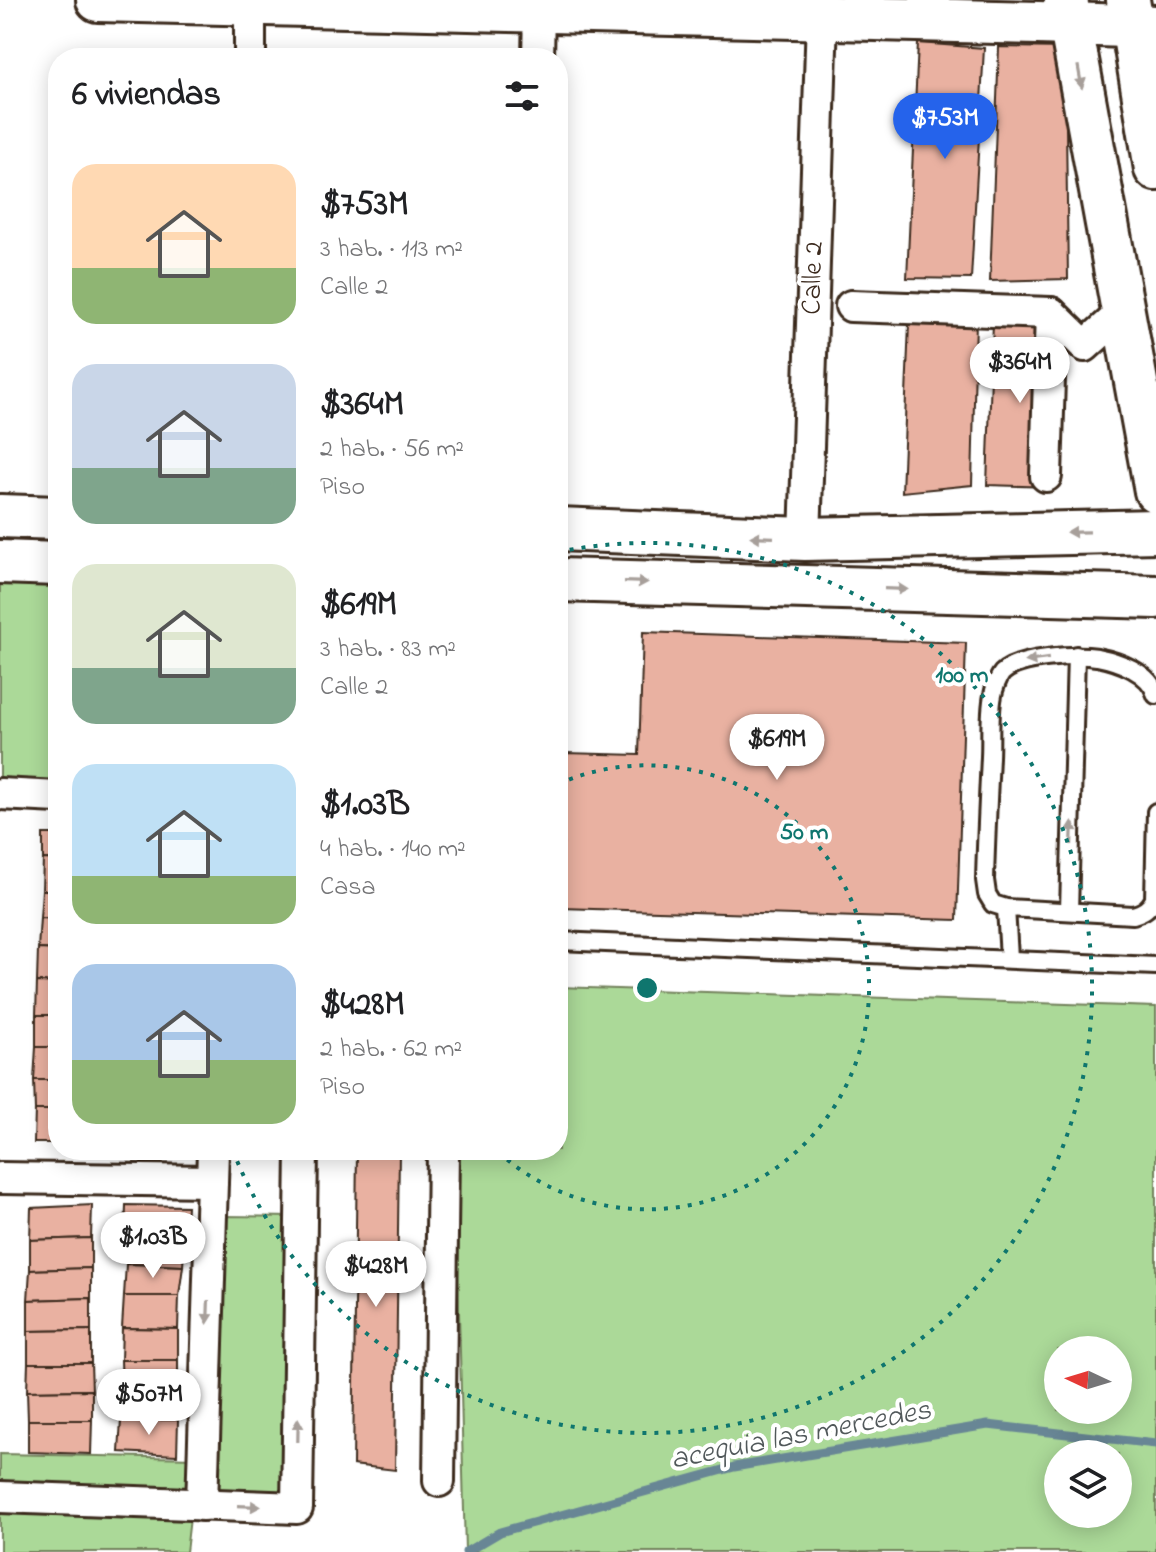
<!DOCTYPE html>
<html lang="es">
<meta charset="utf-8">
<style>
:root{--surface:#fff;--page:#f2f2f2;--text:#202124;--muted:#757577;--accent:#2563eb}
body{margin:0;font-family:"Indie Flower",sans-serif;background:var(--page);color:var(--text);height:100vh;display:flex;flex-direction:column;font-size:30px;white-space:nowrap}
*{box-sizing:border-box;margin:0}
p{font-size:26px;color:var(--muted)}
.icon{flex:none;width:44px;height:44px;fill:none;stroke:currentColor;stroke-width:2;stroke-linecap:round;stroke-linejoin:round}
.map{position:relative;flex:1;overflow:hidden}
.side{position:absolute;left:48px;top:48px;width:520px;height:1112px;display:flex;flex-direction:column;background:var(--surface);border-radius:32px;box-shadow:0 4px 20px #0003}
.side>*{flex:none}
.needle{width:52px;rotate:274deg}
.tools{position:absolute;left:1044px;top:1336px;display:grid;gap:16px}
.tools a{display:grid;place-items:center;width:88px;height:88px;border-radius:50%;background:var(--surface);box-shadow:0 4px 20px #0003;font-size:40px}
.price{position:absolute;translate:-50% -68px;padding:0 18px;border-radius:28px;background:#fff;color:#222;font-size:26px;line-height:52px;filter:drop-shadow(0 2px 4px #0008)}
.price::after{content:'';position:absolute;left:50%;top:48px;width:24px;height:18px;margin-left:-12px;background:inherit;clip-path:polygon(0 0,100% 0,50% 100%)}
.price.active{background:var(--accent);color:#fff}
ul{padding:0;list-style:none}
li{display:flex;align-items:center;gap:24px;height:200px;padding:0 24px}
li span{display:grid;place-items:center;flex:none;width:224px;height:160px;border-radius:24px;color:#555}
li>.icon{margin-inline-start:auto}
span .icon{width:96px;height:96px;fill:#fffc;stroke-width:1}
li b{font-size:34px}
h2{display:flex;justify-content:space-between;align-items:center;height:96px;padding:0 24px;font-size:34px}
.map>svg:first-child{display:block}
.green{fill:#abd998;stroke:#73825b;stroke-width:2;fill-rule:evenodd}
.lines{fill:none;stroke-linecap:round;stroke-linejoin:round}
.stream{stroke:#678695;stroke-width:9}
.building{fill:#e9b1a1;stroke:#3b2a1e;stroke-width:2}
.lane-casing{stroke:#3b2a1e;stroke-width:22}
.street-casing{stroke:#3b2a1e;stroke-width:36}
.secondary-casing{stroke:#3b2a1e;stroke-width:48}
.lane{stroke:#fff;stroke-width:16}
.street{stroke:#fff;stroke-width:30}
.secondary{stroke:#fff;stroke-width:42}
.oneway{fill:#a79f9a}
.ring{fill:none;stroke:#0f766e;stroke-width:4;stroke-dasharray:4 8}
.labels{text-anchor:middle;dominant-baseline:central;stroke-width:8;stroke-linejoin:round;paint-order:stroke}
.street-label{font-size:28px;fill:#3b2a1e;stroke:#fff}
.water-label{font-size:30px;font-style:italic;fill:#51585a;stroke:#fff}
.centre{fill:#0f766e;stroke:#fff;stroke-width:4}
.ring-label{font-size:24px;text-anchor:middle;font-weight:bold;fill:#0f766e;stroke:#fff;stroke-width:8;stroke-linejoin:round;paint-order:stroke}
</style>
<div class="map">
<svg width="1156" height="1552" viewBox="0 0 1156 1552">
<rect width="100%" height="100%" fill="#fff"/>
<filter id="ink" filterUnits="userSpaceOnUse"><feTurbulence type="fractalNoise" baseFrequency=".0125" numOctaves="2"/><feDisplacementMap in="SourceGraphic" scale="16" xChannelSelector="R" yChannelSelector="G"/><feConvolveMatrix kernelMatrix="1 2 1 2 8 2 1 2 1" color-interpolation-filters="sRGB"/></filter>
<g filter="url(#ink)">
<g class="green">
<path d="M0 575 58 576V783L0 779Z"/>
<path d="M558 987 1156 1007V1552H465L455 1150H558ZM1058 1350H1118V1410H1058ZM1058 1454H1118V1514H1058Z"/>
<path d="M221 1216 293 1217 290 1499 213 1496Z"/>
<path d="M0 1454 197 1458 186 1552H0Z"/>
</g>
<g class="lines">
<path class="stream" d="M466 1552 500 1532 734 1467 988 1425 1156 1444"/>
</g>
<g class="building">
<path d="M918 43 984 48 971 279 907 278Z"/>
<path d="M999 47 1065 48 1068 279 990 281Z"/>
<path d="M976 319 972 485 902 492 909 324Z"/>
<path d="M1048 319 1051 487 987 485 993 322Z"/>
<path d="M643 632 966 643 957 920 561 908 566 753 639 755Z"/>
<path d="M43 834H58V860L43 859Z"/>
<path d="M43 859 58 860V890H42Z"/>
<path d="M42 890H58V919L40 918Z"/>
<path d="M40 918 58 919V950L38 949Z"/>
<path d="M38 949 58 950V983L37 982Z"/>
<path d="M37 982 58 983V1015H36Z"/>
<rect x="36" y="1015" width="22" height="32"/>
<path d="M36 1047H58V1080H34Z"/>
<path d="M34 1080H58V1110H35Z"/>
<path d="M35 1110H58V1143H34Z"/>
<path d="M357 1150H399L395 1470 353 1465Z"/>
<path d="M92 1205 91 1238 30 1240 31 1208Z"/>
<path d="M126 1205 187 1206 185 1238 125 1237Z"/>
<path d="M125 1237 185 1238 183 1266 126 1264Z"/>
<path d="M91 1238V1268L30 1270V1240Z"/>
<path d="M126 1264 183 1266 179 1296H124Z"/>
<path d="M91 1268V1298L28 1300 30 1270Z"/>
<path d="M124 1296H179L178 1329 122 1328Z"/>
<path d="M91 1298V1330L28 1331V1300Z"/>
<path d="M122 1328 178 1329V1360H121Z"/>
<path d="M91 1330V1363H28V1331Z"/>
<path d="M121 1360H178V1390L122 1389Z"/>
<path d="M28 1363H91L92 1390 27 1391Z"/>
<path d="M122 1389 178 1390V1420H121Z"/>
<path d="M92 1390V1420H28L27 1391Z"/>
<path d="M28 1420H92L91 1454 28 1452Z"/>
<path d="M121 1420H178L177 1455 119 1452Z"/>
</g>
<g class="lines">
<defs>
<g id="lane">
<path d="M1156 695C1150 672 1118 661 1097 657 1076 654 1018 657 1002 673 998 678 994 689 993 695 989 715 991 737 990 757 988 798 986 839 985 880L987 894 993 904 1006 908 1133 915C1143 912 1149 909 1154 899L1156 812"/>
<path d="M1006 908 1009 958"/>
<path d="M1069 911 1076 655"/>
<path d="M558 941 1156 966"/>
</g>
<g id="street">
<path d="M250 0V58"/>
<path d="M538 0 539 10 538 58"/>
<path d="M851 306 1051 313 1085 346 1124 311"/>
<path d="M1046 476 1051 313"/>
<path d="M805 539 822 17"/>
<path d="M0 794 58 797"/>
<path d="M0 1178 212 1181"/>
<path d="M439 1481 443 1150"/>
<path d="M0 1497 297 1508 302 1150"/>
<path d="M202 1505 213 1150"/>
</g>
<g id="secondary">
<path d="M98 0 1038 23 1156 27"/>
<path d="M1066 0 1156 491"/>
<path d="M1128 0 1156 169"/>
<path d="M0 516 58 518"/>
<path d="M558 529 805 539 1156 531"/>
<path d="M0 562 58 564"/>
<path d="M558 580 1156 597"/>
</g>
</defs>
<use href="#lane" class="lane-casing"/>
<use href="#street" class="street-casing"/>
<use href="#secondary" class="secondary-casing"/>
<use href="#lane" class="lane"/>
<use href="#street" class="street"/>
<use href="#secondary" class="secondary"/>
</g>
<defs><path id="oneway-solid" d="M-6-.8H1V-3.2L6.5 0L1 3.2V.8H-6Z" transform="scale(2)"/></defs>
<g class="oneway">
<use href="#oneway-solid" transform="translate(1080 77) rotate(80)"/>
<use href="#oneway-solid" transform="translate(1078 532) rotate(179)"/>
<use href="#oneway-solid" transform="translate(762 537) rotate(-178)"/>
<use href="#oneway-solid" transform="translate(636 582) rotate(2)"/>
<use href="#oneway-solid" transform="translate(896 589) rotate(2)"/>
<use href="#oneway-solid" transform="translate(1037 660) rotate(172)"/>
<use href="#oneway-solid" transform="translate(1072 833) rotate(-88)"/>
<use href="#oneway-solid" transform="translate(208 1312) rotate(92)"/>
<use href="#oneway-solid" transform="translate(298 1430) rotate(-89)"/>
<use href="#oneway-solid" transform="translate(249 1506) rotate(2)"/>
</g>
</g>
<g class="ring">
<path d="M558 784A222 222 0 1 1 496 1150"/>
<path d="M558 552A445 445 0 1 1 233 1151"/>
</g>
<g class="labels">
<g class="street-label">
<text transform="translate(814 278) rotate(-88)">Calle 2</text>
</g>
<g class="water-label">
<text transform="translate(801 1436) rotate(-11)">acequia las mercedes</text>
</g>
</g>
<circle cx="647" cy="988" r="12" class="centre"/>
<g class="ring-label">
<text x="962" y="682">100 m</text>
<text x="804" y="839">50 m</text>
</g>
</svg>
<div class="tools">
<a><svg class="needle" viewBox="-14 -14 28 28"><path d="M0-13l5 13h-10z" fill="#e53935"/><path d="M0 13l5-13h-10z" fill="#757577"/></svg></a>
<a><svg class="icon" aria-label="layers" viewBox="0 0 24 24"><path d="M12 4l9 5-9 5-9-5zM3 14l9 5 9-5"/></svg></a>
</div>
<b class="price active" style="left:945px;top:161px">$753M</b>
<b class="price" style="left:1020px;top:405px">$364M</b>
<b class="price" style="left:777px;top:782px">$619M</b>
<b class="price" style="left:153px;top:1280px">$1.03B</b>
<b class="price" style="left:376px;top:1309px">$428M</b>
<b class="price" style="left:149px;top:1437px">$507M</b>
<section class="side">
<h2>6 viviendas<svg class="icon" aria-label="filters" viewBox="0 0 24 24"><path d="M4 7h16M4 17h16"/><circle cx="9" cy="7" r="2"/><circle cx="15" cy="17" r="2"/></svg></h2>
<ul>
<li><span style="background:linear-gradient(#ffd9b3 65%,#8fb573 0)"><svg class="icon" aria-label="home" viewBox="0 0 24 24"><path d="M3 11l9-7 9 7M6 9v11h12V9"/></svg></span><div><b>$753M</b><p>3 hab. · 113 m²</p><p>Calle 2</p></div></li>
<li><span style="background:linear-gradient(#c9d6e8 65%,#7fa58c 0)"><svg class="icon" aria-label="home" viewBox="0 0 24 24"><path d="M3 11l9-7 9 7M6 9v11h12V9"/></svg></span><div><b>$364M</b><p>2 hab. · 56 m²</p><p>Piso</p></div></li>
<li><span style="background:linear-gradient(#dfe7d0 65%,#7fa58c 0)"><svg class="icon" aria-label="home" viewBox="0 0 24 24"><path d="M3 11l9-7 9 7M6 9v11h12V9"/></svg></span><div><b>$619M</b><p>3 hab. · 83 m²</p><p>Calle 2</p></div></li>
<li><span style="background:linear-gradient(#bfe0f5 70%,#8fb573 0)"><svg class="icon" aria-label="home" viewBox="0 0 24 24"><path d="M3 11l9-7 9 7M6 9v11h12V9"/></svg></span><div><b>$1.03B</b><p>4 hab. · 140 m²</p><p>Casa</p></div></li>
<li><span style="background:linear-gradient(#a9c7e8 60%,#8fb573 0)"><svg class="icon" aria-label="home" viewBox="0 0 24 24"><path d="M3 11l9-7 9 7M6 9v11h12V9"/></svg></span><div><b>$428M</b><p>2 hab. · 62 m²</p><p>Piso</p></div></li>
</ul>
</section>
</div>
